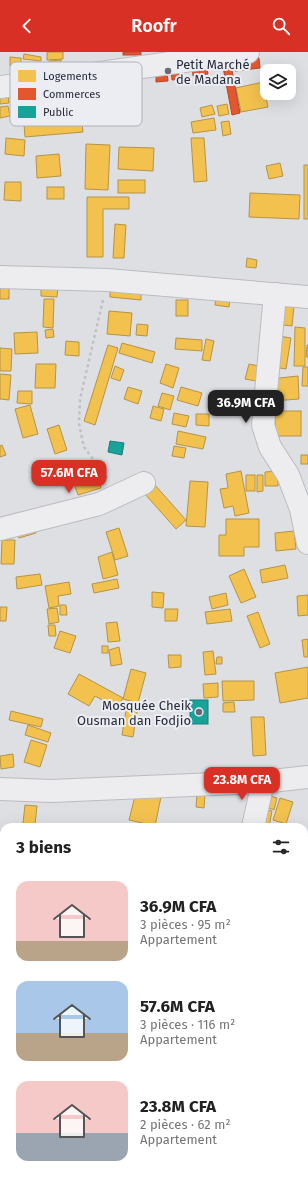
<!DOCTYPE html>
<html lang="fr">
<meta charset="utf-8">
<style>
:root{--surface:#fff;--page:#f2f2f2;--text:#222;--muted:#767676;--accent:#d93025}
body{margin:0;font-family:"Fira Sans",sans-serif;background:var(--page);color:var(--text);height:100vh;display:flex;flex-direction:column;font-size:15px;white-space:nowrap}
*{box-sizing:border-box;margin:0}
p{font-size:13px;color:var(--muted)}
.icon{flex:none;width:22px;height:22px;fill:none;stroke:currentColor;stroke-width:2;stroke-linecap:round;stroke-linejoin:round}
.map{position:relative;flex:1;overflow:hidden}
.panel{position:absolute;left:0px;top:771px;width:308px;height:356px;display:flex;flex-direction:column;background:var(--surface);border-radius:12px 12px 0 0;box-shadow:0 4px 16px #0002}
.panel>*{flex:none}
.buttons{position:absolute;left:260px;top:12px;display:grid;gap:8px}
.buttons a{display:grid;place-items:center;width:36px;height:36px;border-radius:8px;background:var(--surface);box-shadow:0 4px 16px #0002;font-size:20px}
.price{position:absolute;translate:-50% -34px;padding:0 9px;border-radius:8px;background:var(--accent);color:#fff;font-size:13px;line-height:26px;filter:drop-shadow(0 1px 2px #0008)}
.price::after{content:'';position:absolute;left:50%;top:24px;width:12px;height:9px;margin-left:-6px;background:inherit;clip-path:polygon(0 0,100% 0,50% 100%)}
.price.current{background:#222;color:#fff}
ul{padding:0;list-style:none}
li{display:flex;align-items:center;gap:12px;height:100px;padding:0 16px}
li span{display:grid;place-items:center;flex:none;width:112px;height:80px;border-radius:12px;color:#555}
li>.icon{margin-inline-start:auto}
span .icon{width:48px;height:48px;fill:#fffc;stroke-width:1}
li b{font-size:17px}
h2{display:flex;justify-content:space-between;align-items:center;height:48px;padding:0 16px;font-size:17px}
header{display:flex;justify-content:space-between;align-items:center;height:52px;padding:0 16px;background:var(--accent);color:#fff;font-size:18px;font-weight:600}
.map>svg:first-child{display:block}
.homes{fill:#f2c14e;stroke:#b59448}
.shops{fill:#e4572e;stroke:#ab4a32}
.public{fill:#17a398;stroke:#1c7f7c}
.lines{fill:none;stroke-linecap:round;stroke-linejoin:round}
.minor-casing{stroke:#bbbcc0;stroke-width:24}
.path{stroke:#c0c0c5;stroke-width:2.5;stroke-dasharray:3 3;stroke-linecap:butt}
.minor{stroke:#ededf0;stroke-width:22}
.poi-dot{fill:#676975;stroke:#ebedf3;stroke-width:1.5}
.labels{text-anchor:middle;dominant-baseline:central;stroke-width:4;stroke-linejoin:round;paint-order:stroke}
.poi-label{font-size:13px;fill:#272a3a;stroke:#ebedf3;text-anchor:start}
.key{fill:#ebedf3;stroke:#b0b2bc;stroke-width:1}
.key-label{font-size:11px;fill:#272a3a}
</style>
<header><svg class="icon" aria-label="back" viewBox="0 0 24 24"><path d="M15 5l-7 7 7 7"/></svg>Roofr<svg class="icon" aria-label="search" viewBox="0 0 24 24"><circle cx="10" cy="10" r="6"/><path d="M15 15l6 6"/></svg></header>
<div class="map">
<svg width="308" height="1127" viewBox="0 0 308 1127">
<rect width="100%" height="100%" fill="#dedfe3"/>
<g class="homes">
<path d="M47 0H63V7L47 8Z"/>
<path d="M24 2 41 5V9L23 7Z"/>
<path d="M10 5 21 6V15L10 14Z"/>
<path d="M61 8V15L50 16 49 9Z"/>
<path d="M263 30 268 55 241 60 236 36Z"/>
<path d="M8 43 9 51 0 52V44Z"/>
<path d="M227 52 229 62 219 64 217 54Z"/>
<path d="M212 53 215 62 202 65 200 56Z"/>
<path d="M8 54 10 64 0 66V55Z"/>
<path d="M80 54 83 80 25 85 23 59Z"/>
<path d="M214 66 216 78 193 81 191 70Z"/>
<path d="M229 69 231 82 223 84 221 70Z"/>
<path d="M6 86 25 88 24 104 5 102Z"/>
<path d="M191 86H204L207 129 194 130Z"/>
<path d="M86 92 110 93 108 138 85 137Z"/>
<path d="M119 95 154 96 153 119 118 117Z"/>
<path d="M59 102 61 124 37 126 36 104Z"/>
<path d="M280 111 283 124 269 127 266 114Z"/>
<rect x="304" y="113" width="4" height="54"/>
<rect x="118" y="128" width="27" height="13"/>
<path d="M5 130H21V149L4 148Z"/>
<rect x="47" y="135" width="17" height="12"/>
<path d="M250 141 300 143 299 167 249 165Z"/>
<path d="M87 145H129V157H103V205H87Z"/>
<path d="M115 172 126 173 124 206H113Z"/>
<path d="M247 206 257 208 256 216 246 215Z"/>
<rect x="0" y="231" width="9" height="16"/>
<path d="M41 233 58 234 57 245 41 244Z"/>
<path d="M110 236 141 239V248L110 245Z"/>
<path d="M216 245 230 247 229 255 215 253Z"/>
<path d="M44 247H54L53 276 43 275Z"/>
<rect x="176" y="248" width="12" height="16"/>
<path d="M277 252 294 254 292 274 275 272Z"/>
<path d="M109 259 132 261 130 284 107 282Z"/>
<path d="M137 272 148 273 147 284 136 283Z"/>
<path d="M295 275 305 276V314H294Z"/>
<path d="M53 277 54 285 46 286 45 278Z"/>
<path d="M37 280 38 301 15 302 14 281Z"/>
<path d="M279 284 291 286 286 317 273 315Z"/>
<path d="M176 286 202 288V299L175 297Z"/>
<path d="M206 287 214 289 210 309 202 308Z"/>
<path d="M66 289 79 290V304L65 303Z"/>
<path d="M122 291 155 300 152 311 119 301Z"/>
<path d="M108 293 118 296 95 373 84 369Z"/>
<path d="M307 293H308V305H306Z"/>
<path d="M0 296 12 297 11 319H0Z"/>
<path d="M36 312H56L55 336H35Z"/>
<path d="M166 312 179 316 173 336 160 331Z"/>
<path d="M249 312 259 314 256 329 245 327Z"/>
<path d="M115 314 124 318 120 329 111 326Z"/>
<path d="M303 315H308V334H302Z"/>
<path d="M0 322 11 323 9 348 0 347Z"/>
<path d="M298 324 299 347 272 349 270 327Z"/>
<path d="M128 335 142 339 138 352 124 347Z"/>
<path d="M181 335 202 341 198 354 177 348Z"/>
<path d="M18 339H32V352L17 351Z"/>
<path d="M162 341 174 344 170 358 158 354Z"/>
<path d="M30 353 38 382 23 386 15 357Z"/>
<path d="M153 354 164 357 161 369 150 366Z"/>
<rect x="275" y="359" width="26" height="25"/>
<path d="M174 361 189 364 186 375 172 372Z"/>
<path d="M196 362H209V374L196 373Z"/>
<path d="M59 373 67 398 55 402 47 377Z"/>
<path d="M178 379 206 385 203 397 176 392Z"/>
<path d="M2 393 6 403 0 405V394Z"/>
<path d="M174 394 186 396 184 406 172 404Z"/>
<rect x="301" y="403" width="7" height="9"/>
<path d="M95 419 101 436 78 443 72 426Z"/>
<path d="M241 419 249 461 235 464 233 454 224 456 220 437 228 436 226 422Z"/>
<path d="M278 419V434H265V420Z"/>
<rect x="246" y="423" width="9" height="16"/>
<path d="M257 423H263V439L257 440Z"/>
<path d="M190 429 208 430 205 475 186 474Z"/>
<path d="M154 432 186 468 176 477 144 441Z"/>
<path d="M226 467H259V495H244V504H219V483H226Z"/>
<path d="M33 469 36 481 19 486 16 473Z"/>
<path d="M119 476 128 504 115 508 106 480Z"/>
<path d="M294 479 296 497 276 499 275 481Z"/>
<path d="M2 488H15L14 512H1Z"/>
<path d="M112 500 118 523 103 527 98 505Z"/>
<path d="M285 513 288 526 262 531 260 518Z"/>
<path d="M244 517 256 545 241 551 229 524Z"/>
<path d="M40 522 42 533 17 537 16 525Z"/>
<path d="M117 527 119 536 94 541 92 532Z"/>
<path d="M69 530 71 542 58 544 59 554 49 556 45 534Z"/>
<path d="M152 540 164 541 163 556 152 555Z"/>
<path d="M226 541 228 553 212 557 209 545Z"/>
<path d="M308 543V563L298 564 297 544Z"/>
<path d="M60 553H66L67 563H60Z"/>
<path d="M0 555H7L6 569H0Z"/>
<path d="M57 556 59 570 49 572 47 557Z"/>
<path d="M165 557H178L177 569H165Z"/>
<path d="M230 557 232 569 207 572 205 560Z"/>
<path d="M258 560 270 592 260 596 247 564Z"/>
<path d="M117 570 120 589 108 590 106 571Z"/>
<path d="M48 573H55L56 584H49Z"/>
<path d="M60 579 76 584 70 601 54 596Z"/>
<path d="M308 587V605H304L302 588Z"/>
<rect x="102" y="594" width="6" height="7"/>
<path d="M119 595 122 612 111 614 109 598Z"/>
<path d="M213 599 216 622 205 623 203 600Z"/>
<path d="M168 603H181V615L169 616Z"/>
<path d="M217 605H222V612H216Z"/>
<path d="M308 615V646L280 651 275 621Z"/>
<path d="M131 617 146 621 138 651 123 647Z"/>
<path d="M79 622 123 646 117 656 95 644 89 654 68 642Z"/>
<path d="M222 629H254V648L223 649Z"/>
<path d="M218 631V645L204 646 203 632Z"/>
<path d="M234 650 235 660H223V651Z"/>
<path d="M126 658 137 660 133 685 122 683Z"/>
<path d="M11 659 43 667 41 675 9 668Z"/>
<path d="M251 665H264L266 703 253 704Z"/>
<path d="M28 673 51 681 48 690 25 683Z"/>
<path d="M31 688 47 693 40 715 24 710Z"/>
<path d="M13 702 14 715 1 717 0 704Z"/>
<path d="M136 740 161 745 155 774 129 768Z"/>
<path d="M197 742 205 743 204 756 196 755Z"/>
<path d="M267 743 277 746 274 758 264 754Z"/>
<path d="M280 746 293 750 286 772 273 768Z"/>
<path d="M25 753 37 754 35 773 23 771Z"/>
<path d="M263 757 272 759 269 775H259Z"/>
<path d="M304 787 308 789 304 801Z"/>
<path d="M0 808 4 809V821H0Z"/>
<path d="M304 817H308V837L304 836Z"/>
<path d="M304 839 308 840V857H304Z"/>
</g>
<g class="shops">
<rect x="123" y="0" width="18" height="3"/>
<path d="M259 6 260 16 235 19 234 10Z"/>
<path d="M206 11 208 22 193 24 192 13Z"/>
<path d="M231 13 240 61 232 63 223 15Z"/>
<path d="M180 15 181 27 172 28 171 16Z"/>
<path d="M167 19 168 29 156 30V20Z"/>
</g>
<g class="public">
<path d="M110 389 124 391 122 403 108 400Z"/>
<rect x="190" y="648" width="18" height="24"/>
</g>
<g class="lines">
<defs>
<g id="minor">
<path d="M0 35 248 0"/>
<path d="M0 225 107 228 308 245"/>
<path d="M275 242 263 373 270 395 288 423 301 457 308 491"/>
<path d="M0 477 99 452 144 431"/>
<path d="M0 737 51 739 263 730 308 725"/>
<path d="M253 775 263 730"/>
<path d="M0 1006H4"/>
<path d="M304 1019H308"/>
</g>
</defs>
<use href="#minor" class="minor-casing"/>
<path class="path" d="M103 248 80 347 79 372 84 395 107 426"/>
<use href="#minor" class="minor"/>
</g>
<g class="poi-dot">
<circle cx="168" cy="19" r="4"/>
<circle cx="199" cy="660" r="4"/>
</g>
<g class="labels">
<g class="poi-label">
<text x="176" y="12">Petit Marché<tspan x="176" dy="15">de Madana</tspan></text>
<text x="191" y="653" text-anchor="end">Mosquée Cheik<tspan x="191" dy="15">Ousman dan Fodjio</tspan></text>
</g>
</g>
<rect x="10" y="10" width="132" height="64" rx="6" class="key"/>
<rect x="18" y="18" width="18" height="12" fill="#f2c14e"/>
<rect x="18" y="36" width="18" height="12" fill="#e4572e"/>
<rect x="18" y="54" width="18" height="12" fill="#17a398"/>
<g class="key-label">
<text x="43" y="28">Logements</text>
<text x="43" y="46">Commerces</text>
<text x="43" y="64">Public</text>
</g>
</svg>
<div class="buttons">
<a><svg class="icon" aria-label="layers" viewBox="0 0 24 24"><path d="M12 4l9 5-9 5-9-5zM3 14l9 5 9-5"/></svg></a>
</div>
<b class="price current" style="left:246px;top:372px">36.9M CFA</b>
<b class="price" style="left:69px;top:442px">57.6M CFA</b>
<b class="price" style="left:242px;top:749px">23.8M CFA</b>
<section class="panel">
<h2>3 biens<svg class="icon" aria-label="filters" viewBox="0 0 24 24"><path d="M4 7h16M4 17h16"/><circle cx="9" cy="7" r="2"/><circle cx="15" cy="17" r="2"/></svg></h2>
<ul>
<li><span style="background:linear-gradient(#f6c9c9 75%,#b9a48a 0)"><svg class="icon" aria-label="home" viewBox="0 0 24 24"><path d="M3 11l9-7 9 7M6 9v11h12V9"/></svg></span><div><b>36.9M CFA</b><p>3 pièces · 95 m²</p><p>Appartement</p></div></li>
<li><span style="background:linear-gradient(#a9c7e8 65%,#b9a48a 0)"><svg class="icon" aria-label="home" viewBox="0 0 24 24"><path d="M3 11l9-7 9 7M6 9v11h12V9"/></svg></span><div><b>57.6M CFA</b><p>3 pièces · 116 m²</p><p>Appartement</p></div></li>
<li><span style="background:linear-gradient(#f6c9c9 65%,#9aa5b1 0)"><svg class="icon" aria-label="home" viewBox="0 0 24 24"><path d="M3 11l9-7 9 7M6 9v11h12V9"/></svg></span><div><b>23.8M CFA</b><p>2 pièces · 62 m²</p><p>Appartement</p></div></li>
</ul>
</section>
</div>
